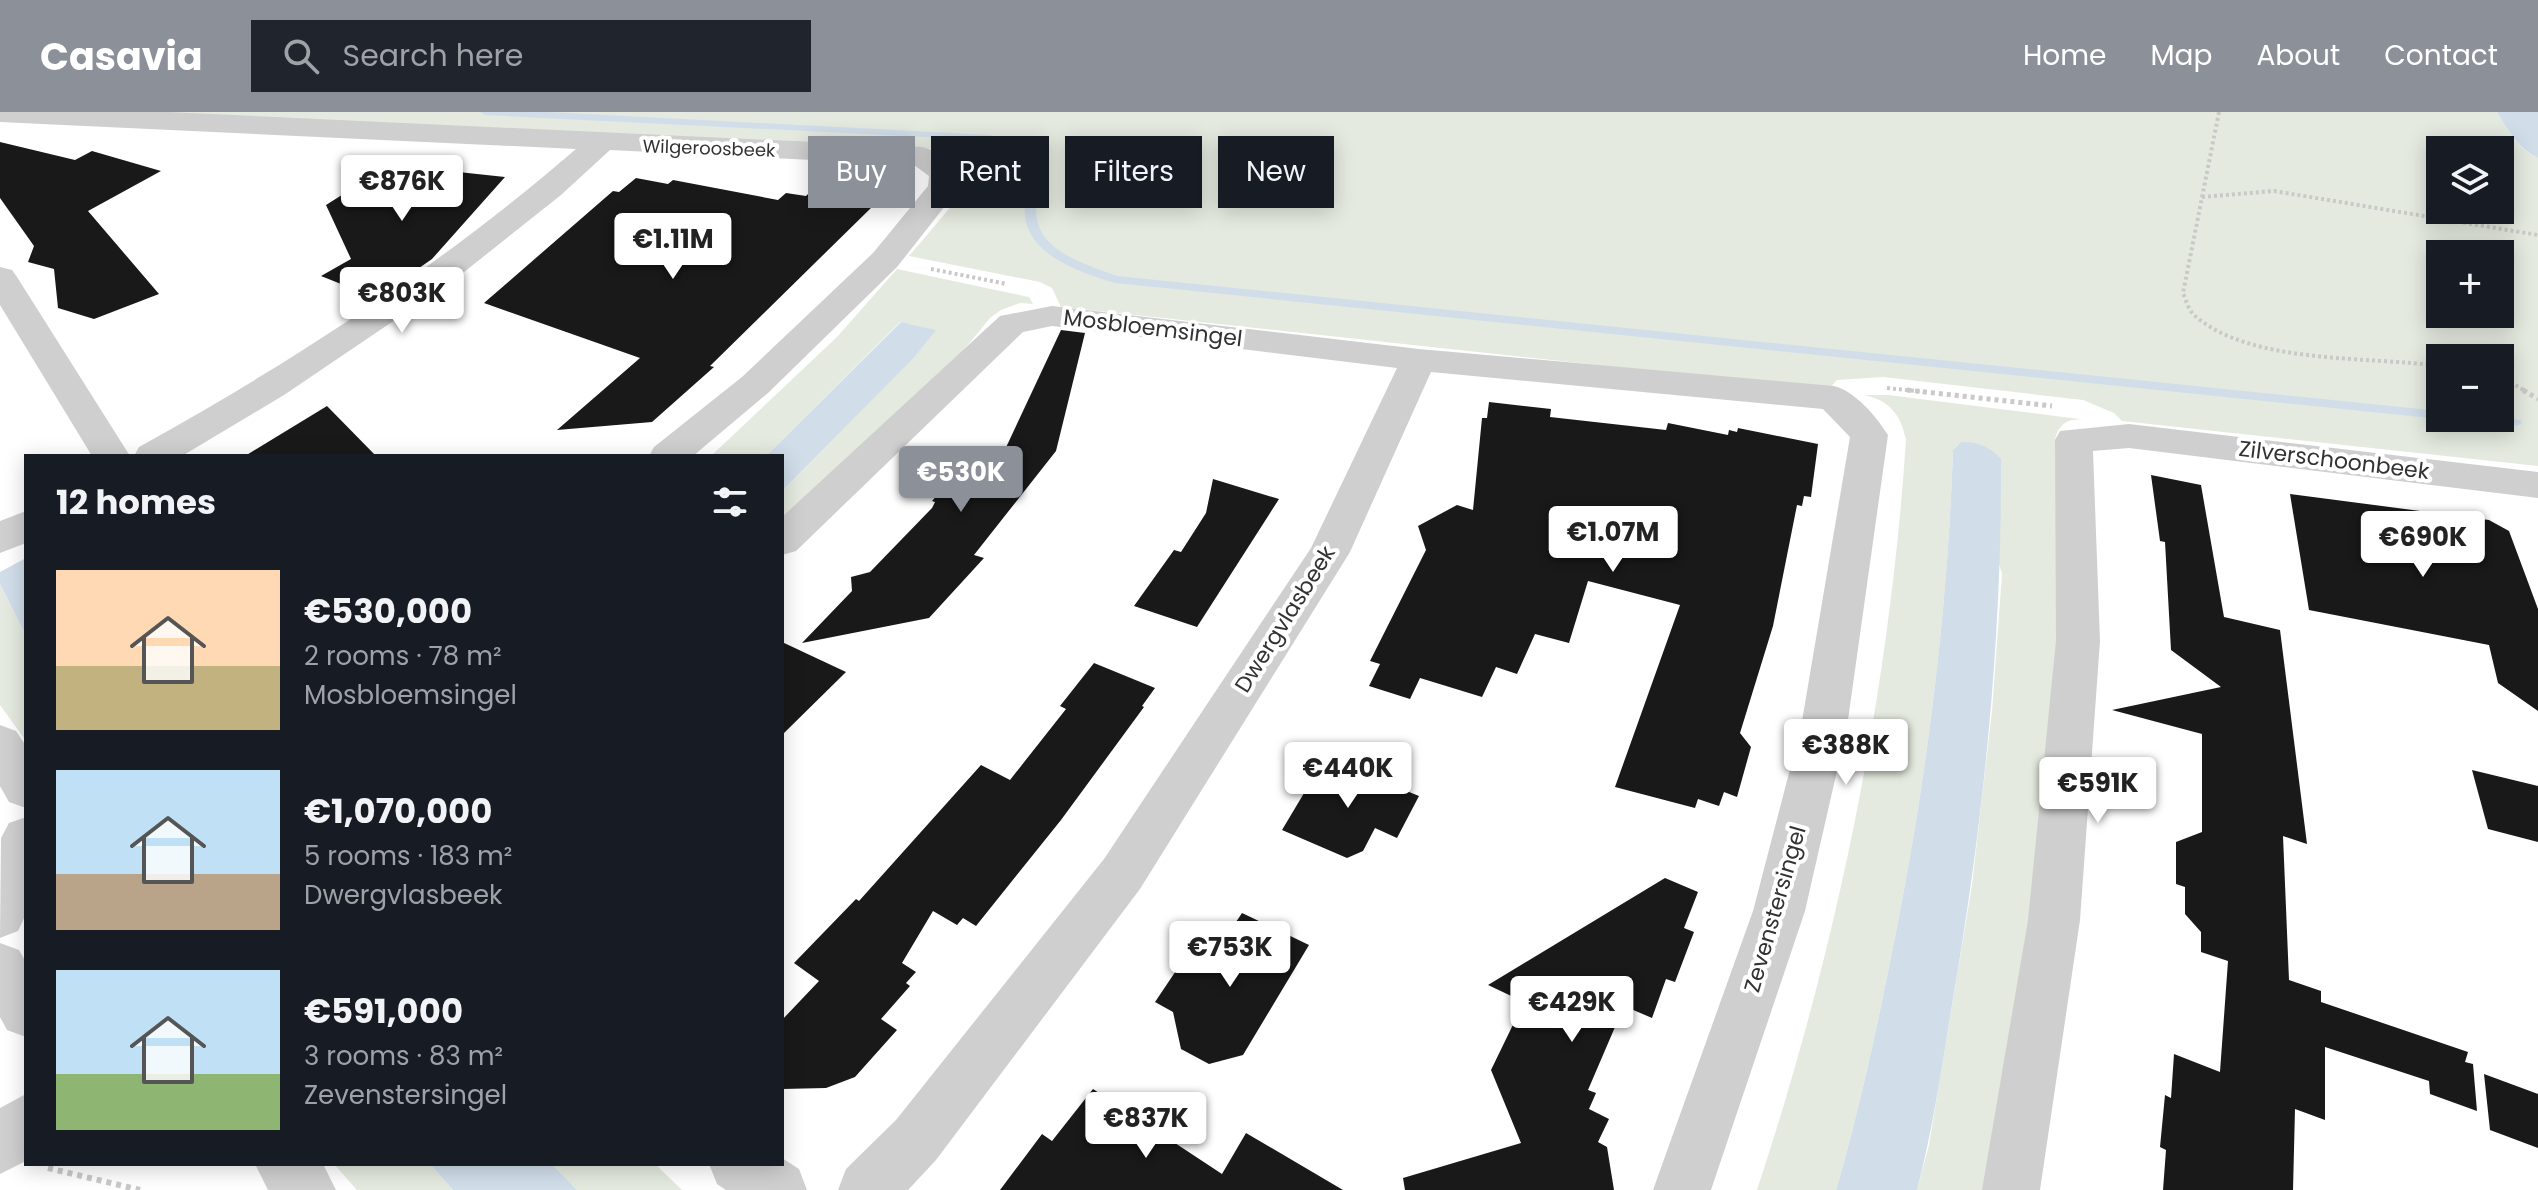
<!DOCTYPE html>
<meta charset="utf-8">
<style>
:root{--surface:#171b24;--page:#20242c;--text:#f1f3f6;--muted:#9ea1a6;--accent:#8c9099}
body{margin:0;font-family:Poppins,sans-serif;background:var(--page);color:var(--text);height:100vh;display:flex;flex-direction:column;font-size:30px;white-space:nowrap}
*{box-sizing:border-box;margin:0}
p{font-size:26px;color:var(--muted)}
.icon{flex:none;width:44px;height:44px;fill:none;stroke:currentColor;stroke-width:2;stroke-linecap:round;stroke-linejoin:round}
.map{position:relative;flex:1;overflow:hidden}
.sheet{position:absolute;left:24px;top:342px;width:760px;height:712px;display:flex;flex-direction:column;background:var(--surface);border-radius:0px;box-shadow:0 4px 20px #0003}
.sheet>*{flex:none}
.guide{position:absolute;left:808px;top:24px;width:760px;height:72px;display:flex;gap:16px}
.controls{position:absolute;left:2426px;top:24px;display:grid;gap:16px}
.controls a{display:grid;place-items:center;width:88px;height:88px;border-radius:0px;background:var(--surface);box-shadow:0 4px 20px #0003;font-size:40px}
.price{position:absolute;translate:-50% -68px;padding:0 18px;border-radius:8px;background:#fff;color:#222;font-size:26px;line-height:52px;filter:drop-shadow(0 2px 4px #0008)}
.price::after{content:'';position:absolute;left:50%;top:48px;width:24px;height:18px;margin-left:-12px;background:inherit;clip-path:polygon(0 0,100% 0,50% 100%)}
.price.on{background:var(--accent);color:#fff}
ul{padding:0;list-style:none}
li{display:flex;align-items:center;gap:24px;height:200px;padding:0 32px}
li span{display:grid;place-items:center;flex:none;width:224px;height:160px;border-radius:0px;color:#555}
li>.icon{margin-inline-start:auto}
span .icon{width:96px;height:96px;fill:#fffc;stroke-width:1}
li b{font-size:34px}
h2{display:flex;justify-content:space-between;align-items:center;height:96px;padding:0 32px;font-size:34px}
.tag{padding:0 28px;border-radius:0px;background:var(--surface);box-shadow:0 4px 20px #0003;font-size:28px;line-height:72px}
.tag.on{background:var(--accent);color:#fff}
header{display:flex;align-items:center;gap:48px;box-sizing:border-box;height:112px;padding:0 40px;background:var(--accent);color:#fff}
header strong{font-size:38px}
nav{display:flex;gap:44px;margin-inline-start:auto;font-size:28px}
.search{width:560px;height:72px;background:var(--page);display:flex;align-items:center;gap:20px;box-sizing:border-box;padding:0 28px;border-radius:0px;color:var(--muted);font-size:30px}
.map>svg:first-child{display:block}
.green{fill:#e4eadf;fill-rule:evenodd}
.water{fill:#d1deea}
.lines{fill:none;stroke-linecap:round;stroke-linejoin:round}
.stream{fill:#d1deea;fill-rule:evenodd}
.building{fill:#191919}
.path-far2{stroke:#c9c9c9;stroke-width:4;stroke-dasharray:3 3;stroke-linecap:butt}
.path-far1{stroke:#c9c9c9;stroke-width:5;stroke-dasharray:4 4;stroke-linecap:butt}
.path{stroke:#c9c9c9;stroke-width:6;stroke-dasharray:5 5;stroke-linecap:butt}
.minor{fill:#cfcfcf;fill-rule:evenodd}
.labels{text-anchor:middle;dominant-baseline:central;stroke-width:8;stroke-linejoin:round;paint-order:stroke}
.far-street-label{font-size:18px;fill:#323232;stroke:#fff}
.street-label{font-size:22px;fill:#323232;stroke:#fff}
</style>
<header>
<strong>Casavia</strong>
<div class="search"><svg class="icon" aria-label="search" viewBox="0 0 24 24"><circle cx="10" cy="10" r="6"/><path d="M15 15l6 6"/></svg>Search here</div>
<nav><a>Home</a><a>Map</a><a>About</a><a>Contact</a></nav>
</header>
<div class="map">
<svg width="2538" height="1078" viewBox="0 0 2538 1078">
<rect width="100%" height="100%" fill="#fff"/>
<g class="green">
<path d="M38 0H2497C2508 17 2519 38 2538 46V354L2122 309 2114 301 2083 288 1883 265 1837 268 1828 278 1061 195 1052 176 1040 170 909 144 971 71C967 52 952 46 937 37ZM2440 38H2500V98H2440ZM2440 142H2500V202H2440ZM2440 246H2500V306H2440Z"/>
<path d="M897 157 1029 185 1033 192 1020 191 1001 198 990 206 948 257 782 427V379L913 247 935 218 900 210 766 344H711L837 225Z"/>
<path d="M1865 283H1888L2087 308C2069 306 2059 310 2055 328L2059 475 2054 616 2003 1078H1917L1929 1033 1972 773 1992 599 2002 462 1961 330 1953 338C1947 514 1924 687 1888 860 1873 934 1857 1006 1836 1078H1757C1837 836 1889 582 1906 328 1901 303 1890 289 1865 283Z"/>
<path d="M0 472 26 524V629L0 593Z"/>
<path d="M334 1052H430L453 1078H357Z"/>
<path d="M552 1052H655L682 1078H577Z"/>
</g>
<g class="water">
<path d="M2497 0H2538V46C2520 38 2507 17 2497 0Z"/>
<path d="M901 210 936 218 913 247 782 379V344H766Z"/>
<path d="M1961 330C1979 330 1989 334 2001 347 2002 527 1984 704 1954 881 1943 947 1934 1013 1917 1078H1836C1857 1006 1873 934 1888 860 1924 687 1947 514 1953 338Z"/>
<path d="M26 446V524L0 472V460Z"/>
<path d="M430 1052H552L577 1078H453Z"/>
</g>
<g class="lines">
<g class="stream">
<path d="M480 0H549L990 23 1022 33 1043 54C1040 70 1034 89 1037 106 1042 141 1088 153 1117 164L2440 299V306H2445L2440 307 1115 171C1082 161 1029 144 1025 104 1023 88 1029 70 1031 55L1014 37 985 28 485 3Z"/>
<path d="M2500 305 2520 308 2522 311C2511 319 2474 314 2463 306Z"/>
</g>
</g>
<g class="building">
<path d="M0 30 75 48 92 39 161 59 88 99 159 182 94 207 58 196 54 157 28 150 34 134 0 86Z"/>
<path d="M380 59H449L505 65 432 147 376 186 321 164 351 147 326 93Z"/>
<path d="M636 66 668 72 673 68 778 88 786 81 806 84 814 76 875 87 869 93 873 94 710 254 714 255 652 310 557 318 640 246 484 191 613 79 619 80Z"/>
<path d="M1061 218 1085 221 1056 339 974 443 984 446 929 506 802 531 852 479 851 465 870 460 932 396 935 390 932 389 977 338 1002 344Z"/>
<path d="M1489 290 1551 297 1550 305 1666 318 1668 311 1728 323 1729 318 1737 320 1738 316 1818 332 1811 385 1804 384 1802 394 1797 393 1773 514 1740 621 1751 635 1737 685 1724 680 1719 694 1698 687 1695 696 1615 675 1680 493 1588 469 1569 531 1535 522 1517 562 1496 555 1482 585 1420 566 1410 587 1369 574 1380 552 1370 549 1426 438 1418 414 1457 393 1473 398 1482 306H1487Z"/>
<path d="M327 294 376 344H245Z"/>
<path d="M2151 363 2201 373 2224 505 2280 518 2307 732 2283 724 2289 868 2321 879V890L2468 940 2465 950 2473 952 2477 999 2430 982 2429 969 2325 935V1008L2295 997 2293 1078H2163L2166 1038 2160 1035 2165 983 2171 986 2174 942 2220 960 2228 849 2201 840V820L2185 802V775L2176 772V730L2202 720V622L2112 598 2221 575 2171 538 2165 430 2160 429Z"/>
<path d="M1213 367 1279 387 1197 515 1134 494 1174 438 1181 440 1206 401Z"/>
<path d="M2290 382 2489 408 2509 419 2538 497V599L2498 571 2489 533 2309 498Z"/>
<path d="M782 530 846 560 782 623Z"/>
<path d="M1094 551 1155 576 1142 594 1144 595 1061 708 976 814 963 806 957 813 933 799 902 851 916 860 906 871 910 874 881 907 897 918 855 965 826 976 782 977V908L819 869 794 851 856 787 859 789 981 653 1010 668 1066 597 1060 594Z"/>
<path d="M1325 646 1419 684 1397 726 1375 716 1363 739 1347 746 1282 718Z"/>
<path d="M2472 658 2538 674V730L2488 717Z"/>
<path d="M1665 766 1698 780 1684 816 1694 820 1675 870 1666 867 1652 906 1624 894 1588 978 1596 981 1589 997 1609 1007 1598 1030 1607 1035 1614 1078H1405L1403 1066 1521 1031 1491 958 1524 890 1488 873Z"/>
<path d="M1242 801 1309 833 1243 943 1209 952 1181 937 1173 900 1155 890 1196 829 1216 840Z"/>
<path d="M2484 962 2538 982V1036L2490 1018Z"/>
<path d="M1093 977 1222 1062 1246 1021 1343 1078H1000L1042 1022 1052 1029Z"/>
</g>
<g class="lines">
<g class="path-far2">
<path d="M2219 0 2183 181C2186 188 2188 197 2194 203 2250 253 2369 244 2440 254"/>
<path d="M2202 85 2274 79 2538 123"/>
<path d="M931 157 1007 172"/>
<path d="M2500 264 2527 280"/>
<path d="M1887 276 1925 280"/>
</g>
<g class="path-far1">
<path d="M1907 278 2052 294"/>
<path d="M2523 278 2538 287"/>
</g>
<path class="path" d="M48 1056 140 1078"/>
<g class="minor">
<path d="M0 0H168L922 35C943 40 959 54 960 75L897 155 768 281 693 344H649L654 335 742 265 873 141 928 74 929 64 914 53 610 38 561 83 454 168 284 283 182 344H134L139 335C294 249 442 153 576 37L0 10Z"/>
<path d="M0 155 12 158 17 165 130 344H92L0 193Z"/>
<path d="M1052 194 1419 237 1834 274C1856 280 1876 304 1888 323L1847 615 1805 799 1711 1078H1653L1753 799 1801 615 1850 325 1823 297 1431 260 1350 440 1140 777 936 1048 908 1078H838L846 1057 896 1008 1104 747 1311 436 1397 256 1052 214 1023 220 796 439 782 443V405L1000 204Z"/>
<path d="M2129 312 2538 360V386L2129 336 2093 339 2100 529 2080 808 2040 1078H1982L2028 808 2056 529 2055 328 2060 319Z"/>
<path d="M26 399V431L0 441V409Z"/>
<path d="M0 613 16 619 26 634V696L9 690 0 674Z"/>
<path d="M26 705V802L18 819 0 826 1 726 9 711Z"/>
<path d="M0 831 19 838 26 850V925L7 918 0 905Z"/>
<path d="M26 982V1049L0 1062V996Z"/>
<path d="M782 1046 799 1057 807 1078H726L717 1072 709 1052H782Z"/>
<path d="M255 1052H323L336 1078H268Z"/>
</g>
</g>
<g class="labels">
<g class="far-street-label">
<text transform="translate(709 36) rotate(2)">Wilgeroosbeek</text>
</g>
<g class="street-label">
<text transform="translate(1153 216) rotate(7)">Mosbloemsingel</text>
<text transform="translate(2334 348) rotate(7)">Zilverschoonbeek</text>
<text transform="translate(1285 507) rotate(-58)">Dwergvlasbeek</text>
<text transform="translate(1775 797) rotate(-74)">Zevenstersingel</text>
</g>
</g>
</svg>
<div class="controls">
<a><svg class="icon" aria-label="layers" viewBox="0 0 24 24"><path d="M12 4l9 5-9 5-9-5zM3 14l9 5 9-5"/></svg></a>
<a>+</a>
<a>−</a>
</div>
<b class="price" style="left:402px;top:111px">€876K</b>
<b class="price" style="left:673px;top:169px">€1.11M</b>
<b class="price" style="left:402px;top:223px">€803K</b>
<b class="price on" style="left:961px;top:402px">€530K</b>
<b class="price" style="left:1613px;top:462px">€1.07M</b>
<b class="price" style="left:2423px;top:467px">€690K</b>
<b class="price" style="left:1846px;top:675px">€388K</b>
<b class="price" style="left:1348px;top:698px">€440K</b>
<b class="price" style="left:2098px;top:713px">€591K</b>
<b class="price" style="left:1230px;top:877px">€753K</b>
<b class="price" style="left:1572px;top:932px">€429K</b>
<b class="price" style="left:1146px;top:1048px">€837K</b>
<div class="guide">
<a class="tag on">Buy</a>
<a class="tag">Rent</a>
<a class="tag">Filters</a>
<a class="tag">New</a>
</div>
<section class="sheet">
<h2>12 homes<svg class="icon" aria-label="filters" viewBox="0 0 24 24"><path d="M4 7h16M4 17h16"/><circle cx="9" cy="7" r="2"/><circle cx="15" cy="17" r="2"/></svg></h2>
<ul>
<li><span style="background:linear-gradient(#ffd9b3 60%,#c2b280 0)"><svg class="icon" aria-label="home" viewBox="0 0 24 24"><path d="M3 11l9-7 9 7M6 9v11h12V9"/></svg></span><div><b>€530,000</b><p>2 rooms · 78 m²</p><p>Mosbloemsingel</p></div></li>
<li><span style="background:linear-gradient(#bfe0f5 65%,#b9a48a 0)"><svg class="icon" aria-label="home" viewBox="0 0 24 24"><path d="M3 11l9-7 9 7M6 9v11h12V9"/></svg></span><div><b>€1,070,000</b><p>5 rooms · 183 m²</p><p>Dwergvlasbeek</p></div></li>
<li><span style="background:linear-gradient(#bfe0f5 65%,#8fb573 0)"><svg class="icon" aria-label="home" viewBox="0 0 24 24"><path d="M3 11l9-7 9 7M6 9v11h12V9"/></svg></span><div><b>€591,000</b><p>3 rooms · 83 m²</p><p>Zevenstersingel</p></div></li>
</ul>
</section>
</div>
